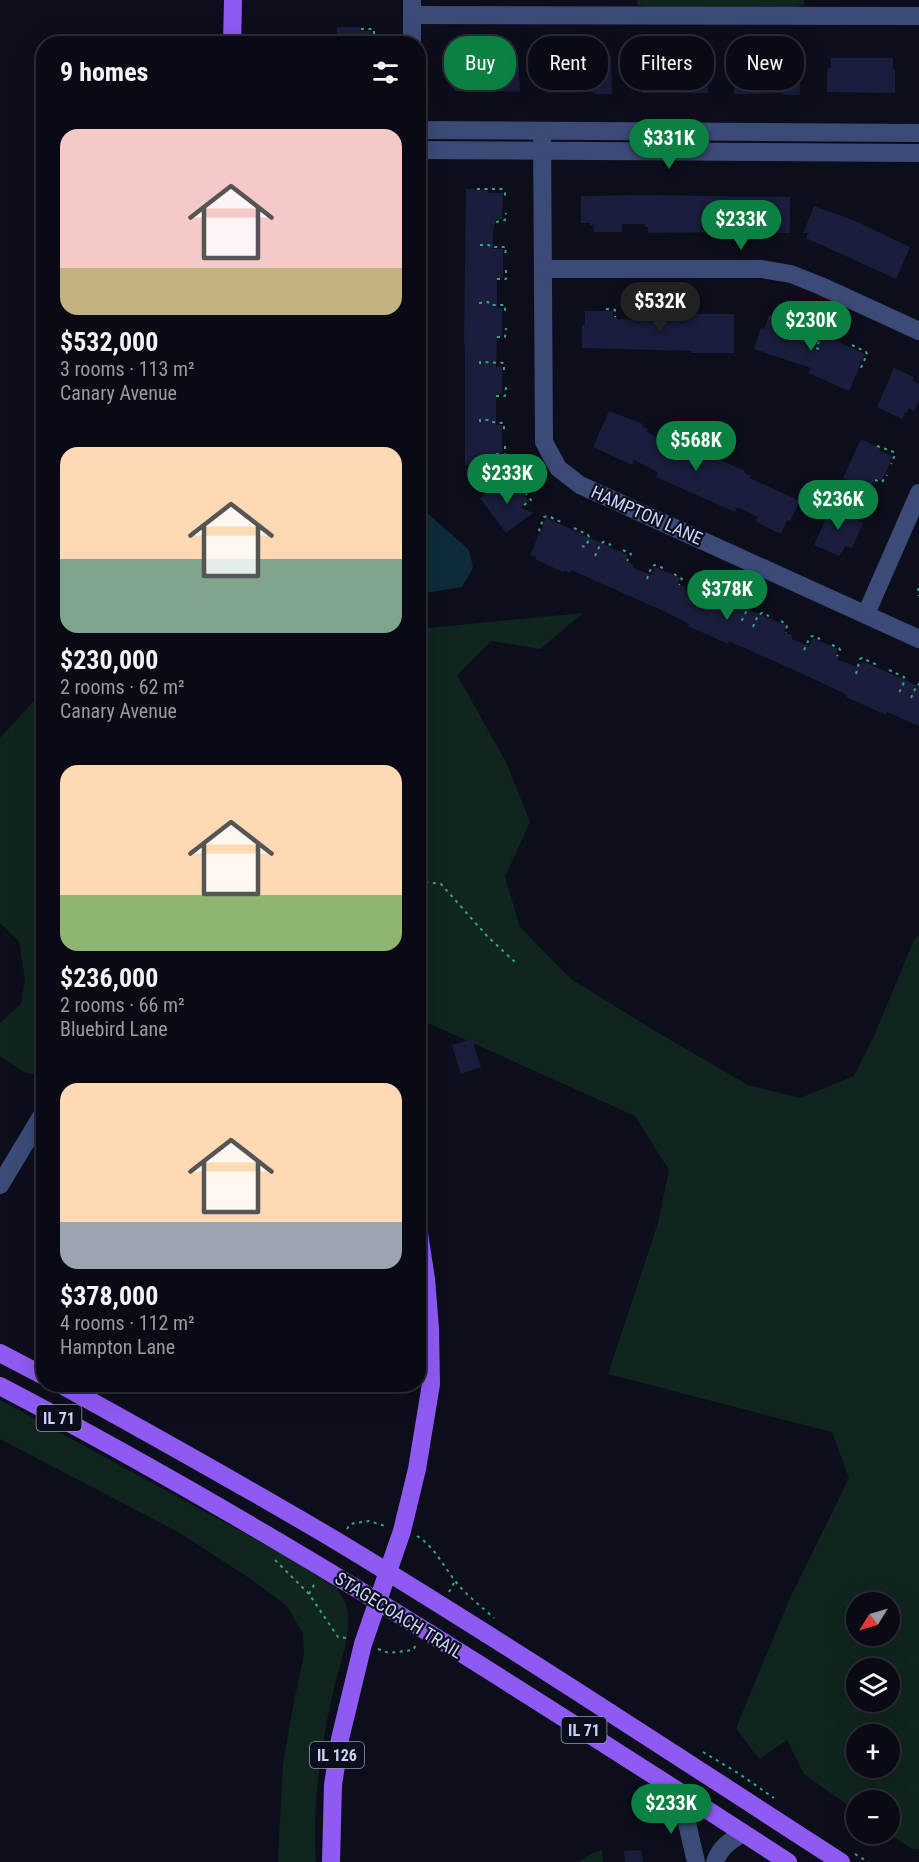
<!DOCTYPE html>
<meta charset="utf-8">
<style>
:root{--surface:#0a0a15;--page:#181822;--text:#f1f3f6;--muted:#999aa0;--line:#2a2b34;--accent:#0b8043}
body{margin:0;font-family:"Roboto Condensed",sans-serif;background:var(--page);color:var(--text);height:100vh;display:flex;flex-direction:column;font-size:22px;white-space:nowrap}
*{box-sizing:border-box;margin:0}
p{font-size:20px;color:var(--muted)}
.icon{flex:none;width:33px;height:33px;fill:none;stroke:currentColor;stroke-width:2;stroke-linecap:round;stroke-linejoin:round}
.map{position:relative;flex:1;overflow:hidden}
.side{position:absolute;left:36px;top:36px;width:390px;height:1356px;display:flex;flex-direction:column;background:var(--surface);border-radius:24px;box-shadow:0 6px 24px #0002,0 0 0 2px var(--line)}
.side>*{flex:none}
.banner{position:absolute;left:444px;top:36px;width:384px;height:54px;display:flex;gap:12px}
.needle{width:39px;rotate:233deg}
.tools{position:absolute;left:846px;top:1592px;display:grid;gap:12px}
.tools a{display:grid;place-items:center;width:54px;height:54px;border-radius:50%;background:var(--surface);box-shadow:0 6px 24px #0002,0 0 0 2px var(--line);font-size:30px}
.price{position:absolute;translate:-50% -51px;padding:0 14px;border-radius:21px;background:var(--accent);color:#fff;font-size:20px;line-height:39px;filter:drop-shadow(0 2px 3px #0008)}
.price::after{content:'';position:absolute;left:50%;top:36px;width:18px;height:14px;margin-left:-9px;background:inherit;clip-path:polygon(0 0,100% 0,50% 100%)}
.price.current{background:#222;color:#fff}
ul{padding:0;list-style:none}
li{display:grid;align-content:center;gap:12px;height:318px;padding:0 24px}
li span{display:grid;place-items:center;height:186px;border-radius:18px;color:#555}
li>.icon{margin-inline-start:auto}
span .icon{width:108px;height:108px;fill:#fffc;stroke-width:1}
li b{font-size:26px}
h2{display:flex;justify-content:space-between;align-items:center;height:72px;padding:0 24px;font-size:26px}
.chip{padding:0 21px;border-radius:24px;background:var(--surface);box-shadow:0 6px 24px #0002,0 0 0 2px var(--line);font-size:21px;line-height:54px}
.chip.current{background:var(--accent);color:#fff}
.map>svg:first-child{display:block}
.green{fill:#10251e;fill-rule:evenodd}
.water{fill:#0e2b3a}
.building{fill:#1a1d3b}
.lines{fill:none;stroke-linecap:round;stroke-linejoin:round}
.path{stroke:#35a57f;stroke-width:2;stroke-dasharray:3 4.5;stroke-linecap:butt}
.minor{stroke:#3b4a77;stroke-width:18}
.major{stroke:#8f5af3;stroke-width:18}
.labels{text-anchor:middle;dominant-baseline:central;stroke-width:4.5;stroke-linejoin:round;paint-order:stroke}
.shield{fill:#0d0e1c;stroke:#9298b8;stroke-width:1.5}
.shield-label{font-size:16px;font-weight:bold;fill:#cbd3fb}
.street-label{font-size:18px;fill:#cbd3fb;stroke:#0d0e1c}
</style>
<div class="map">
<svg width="919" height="1862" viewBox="0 0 919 1862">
<rect width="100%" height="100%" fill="#0d0e1c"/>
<g class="green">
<path d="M637 0H804V5L792 7 646 6 638 5Z"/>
<path d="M583 613 540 649 491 641 457 675 506 762 530 822 505 877 520 927 571 979 655 1031 748 1085 800 1098 854 1076 874 1036 914 940 919 935V1849H912L888 1833 890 1800H856V1811L804 1774 787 1740 759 1759 736 1728 790 1598 849 1478 832 1432 608 1374 658 1223 669 1170 635 1116 419 1019V629ZM856 1602H890V1635H856ZM856 1668H890V1701H856ZM856 1734H890V1767H856Z"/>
<path d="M43 691 44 843 40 868 44 870 43 1076 26 1073 0 1056V1023L21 1004 25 979 19 941 0 923V738Z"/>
<path d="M0 1400 277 1551 335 1587C342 1596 348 1604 348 1616 349 1641 340 1664 334 1688 321 1744 312 1804 316 1862H278V1858L283 1764 294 1701 304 1655 303 1634 287 1606 252 1580 180 1533 0 1439Z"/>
<path d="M602 1850 603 1862H579L591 1854Z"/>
</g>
<g class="water">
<path d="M419 296 427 334 419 477Z"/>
<path d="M418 480 424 510 469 550 473 568 462 587 419 594Z"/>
</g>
<g class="building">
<path d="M337 27H361V31H371V44H337Z"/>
<path d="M456 54 518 55 520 91H454V65H456Z"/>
<path d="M549 56H611L612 94H595V92L546 93V67H548Z"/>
<path d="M645 56H706L708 93H642V67H644Z"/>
<path d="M737 57H799L800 95H783V93L734 94V68H736Z"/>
<path d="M831 58H893V69H895V93L827 92V71L828 68H831Z"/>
<path d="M466 189H488V193H503L502 219H496L493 231V249H503V278H497V308H502V336H497L496 367H502V394H496V425H502V453H496V465H465V347L464 340Z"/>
<path d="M644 195 790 197V233H761V227H757V224H733L731 226H722V232L648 233V227H645V224H622V232H594L593 225H590V223H581V196Z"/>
<path d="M814 206 853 220 910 247 896 279 806 238 808 233H803Z"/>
<path d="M585 311H613V317H617V319L639 320V313H667V319H690V314H734V353H691V351L582 348V325H585Z"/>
<path d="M769 315 795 323 793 329 801 332 802 336 823 341 825 336 865 354 849 391 808 373 811 368 754 349 761 328 764 329Z"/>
<path d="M894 368 914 377 913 381 919 384V401L914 411 909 408 907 413 905 412 902 419 877 407Z"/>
<path d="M609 411 643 424 642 427 648 429 646 432 710 461 711 458 717 460 718 459 745 471 744 473 751 476 750 478 800 501 790 521 787 520 781 534 756 522 758 517 737 507 735 512 656 477 658 472 634 460 632 465 593 447Z"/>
<path d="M861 439 880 448 879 451 893 456 882 481 876 478 871 487 865 488 843 478Z"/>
<path d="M511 479 529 501 520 507 533 513 506 533 480 498 496 485V490Z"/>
<path d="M832 505 853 514 852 518 863 523 852 548 846 546 839 556 814 545Z"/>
<path d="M546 518 628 555 626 561 633 564 634 568 651 575 655 567 680 578 677 584 685 587 686 591 701 597 704 590 787 626 784 632 792 635V639L809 646 813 638 838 649 835 655 839 657 838 660 859 667 862 661 919 686V726L887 712 886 715 846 697 847 695 818 681 729 641 728 644 688 626 689 624 668 613 571 570 570 573 564 570 563 572 535 559 536 557 530 555Z"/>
<path d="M472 1039 481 1067 461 1074 452 1045Z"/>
<path d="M641 1850 643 1862H625L624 1851Z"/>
</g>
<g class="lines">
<g class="path">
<path d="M361 29H374V38"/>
<path d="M665 54H675"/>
<path d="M699 54 708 55V67"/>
<path d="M455 65V54L464 53"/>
<path d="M678 66 675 65V54H685"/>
<path d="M642 67 643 55 651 54"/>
<path d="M477 189H502L505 191V200"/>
<path d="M496 222 505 220 506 213"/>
<path d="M480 245H489L491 247H506L505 257"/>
<path d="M497 279H506V270"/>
<path d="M479 303 488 302 491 305H505V315"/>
<path d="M606 309 615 310V317"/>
<path d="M497 337H505L506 328"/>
<path d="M852 345 866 352 867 354 861 368 859 367"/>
<path d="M819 349 816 348 822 335 828 334 839 340"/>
<path d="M480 364V362L504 363V374"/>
<path d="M496 396H505L506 387"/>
<path d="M480 422V420H489L491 422 504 423V432"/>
<path d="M877 446 894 452 895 455 891 464"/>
<path d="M496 454 505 455V445"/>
<path d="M875 480 882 482 887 475"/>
<path d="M491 488 512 475 518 483"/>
<path d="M524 505 531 500 526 494"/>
<path d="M574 528 588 535 590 538 585 547 582 546"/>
<path d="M540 531 539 530 544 517 548 516 561 522"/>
<path d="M623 550 631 554 627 561"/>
<path d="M595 556 601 543 604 542 611 545"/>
<path d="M674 574 682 579 679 585"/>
<path d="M647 579 652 566 655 565 663 568"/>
<path d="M919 588 917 592 919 596"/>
<path d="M732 599 747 606 748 608 741 622 738 621"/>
<path d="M698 603 696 602 702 589 705 587 719 594"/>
<path d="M781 621 787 625 786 633"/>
<path d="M753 627 758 615 762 613 769 616"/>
<path d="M832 645 839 648 840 650 837 656"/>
<path d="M804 650 810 637 813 636 820 639"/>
<path d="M889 670 904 677 905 680 899 693 896 692"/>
<path d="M856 674 860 659 862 658 877 665"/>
<path d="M911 698 917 685 919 684"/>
<path d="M418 881 441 884 487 936 516 963"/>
<path d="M347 1529 350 1524 369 1521 388 1527"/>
<path d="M417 1536C435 1547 443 1566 456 1582 467 1596 481 1606 494 1618"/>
<path d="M275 1560 309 1594 338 1637 347 1638"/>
<path d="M449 1592 455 1581"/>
<path d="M309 1594 315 1583"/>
<path d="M378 1649 389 1653 413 1650 416 1645"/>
<path d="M703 1752 738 1773 774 1798"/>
<path d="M855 1854 868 1862"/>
</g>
<g class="minor">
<path d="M412 15 919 16"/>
<path d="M412 44V0"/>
<path d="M418 130 919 133"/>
<path d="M542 131 544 442 558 468 580 485 919 639"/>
<path d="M418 150 919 153"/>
<path d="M543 269H762L791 274 821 286 919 331"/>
<path d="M866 614 919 493"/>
<path d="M0 1185 44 1112"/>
<path d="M680 1793 696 1862"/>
<path d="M715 1862C720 1847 730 1841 743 1833"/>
</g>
<g class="major">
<path d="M232 44 233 0"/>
<path d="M0 1353 44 1376"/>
<path d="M60 1384C154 1436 248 1488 340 1543 510 1646 675 1755 841 1862"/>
<path d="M0 1386C272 1528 530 1695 788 1862"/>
<path d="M331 1862 333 1785 340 1739 363 1644 402 1531 417 1469 431 1384 430 1329 426 1279 418 1227"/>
</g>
</g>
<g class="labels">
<g class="shield">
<rect x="36.5" y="1405" width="45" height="26" rx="4.5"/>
<rect x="561.5" y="1717" width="45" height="26" rx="4.5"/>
<rect x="310" y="1742" width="54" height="26" rx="4.5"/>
</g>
<g class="shield-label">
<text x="59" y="1418">IL 71</text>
<text x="584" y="1730">IL 71</text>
<text x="337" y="1755">IL 126</text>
</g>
<g class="street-label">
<text transform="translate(647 515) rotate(24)">HAMPTON LANE</text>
<text transform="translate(399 1615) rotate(32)">STAGECOACH TRAIL</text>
</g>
</g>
</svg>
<div class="tools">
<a><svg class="needle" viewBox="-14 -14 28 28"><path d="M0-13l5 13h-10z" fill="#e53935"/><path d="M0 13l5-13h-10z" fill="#999aa0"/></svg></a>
<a><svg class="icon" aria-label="layers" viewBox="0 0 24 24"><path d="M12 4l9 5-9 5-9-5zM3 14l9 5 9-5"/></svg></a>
<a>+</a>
<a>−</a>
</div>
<b class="price" style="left:669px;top:170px">$331K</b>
<b class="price" style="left:741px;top:251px">$233K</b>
<b class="price current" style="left:660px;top:333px">$532K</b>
<b class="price" style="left:811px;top:352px">$230K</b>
<b class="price" style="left:696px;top:472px">$568K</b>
<b class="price" style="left:507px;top:505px">$233K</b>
<b class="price" style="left:838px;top:531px">$236K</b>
<b class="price" style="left:727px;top:621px">$378K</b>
<b class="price" style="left:671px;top:1835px">$233K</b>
<div class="banner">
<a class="chip current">Buy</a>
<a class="chip">Rent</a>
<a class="chip">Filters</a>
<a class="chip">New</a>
</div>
<section class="side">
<h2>9 homes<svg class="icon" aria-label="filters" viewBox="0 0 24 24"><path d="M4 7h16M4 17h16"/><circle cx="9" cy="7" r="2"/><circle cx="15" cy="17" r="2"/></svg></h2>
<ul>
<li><span style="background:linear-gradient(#f6c9c9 75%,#c2b280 0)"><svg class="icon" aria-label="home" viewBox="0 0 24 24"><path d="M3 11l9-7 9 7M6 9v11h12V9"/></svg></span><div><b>$532,000</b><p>3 rooms · 113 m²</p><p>Canary Avenue</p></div></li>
<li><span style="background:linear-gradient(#ffd9b3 60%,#7fa58c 0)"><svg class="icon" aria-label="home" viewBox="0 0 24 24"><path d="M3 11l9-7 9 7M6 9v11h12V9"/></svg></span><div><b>$230,000</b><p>2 rooms · 62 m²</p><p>Canary Avenue</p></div></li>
<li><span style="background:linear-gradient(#ffd9b3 70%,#8fb573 0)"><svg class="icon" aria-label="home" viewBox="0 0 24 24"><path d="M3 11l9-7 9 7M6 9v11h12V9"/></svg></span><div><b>$236,000</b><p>2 rooms · 66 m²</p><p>Bluebird Lane</p></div></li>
<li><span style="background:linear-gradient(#ffd9b3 75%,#9aa5b1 0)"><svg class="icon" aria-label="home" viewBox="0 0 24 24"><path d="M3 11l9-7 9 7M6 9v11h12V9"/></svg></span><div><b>$378,000</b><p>4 rooms · 112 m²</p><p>Hampton Lane</p></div></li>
</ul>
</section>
</div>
